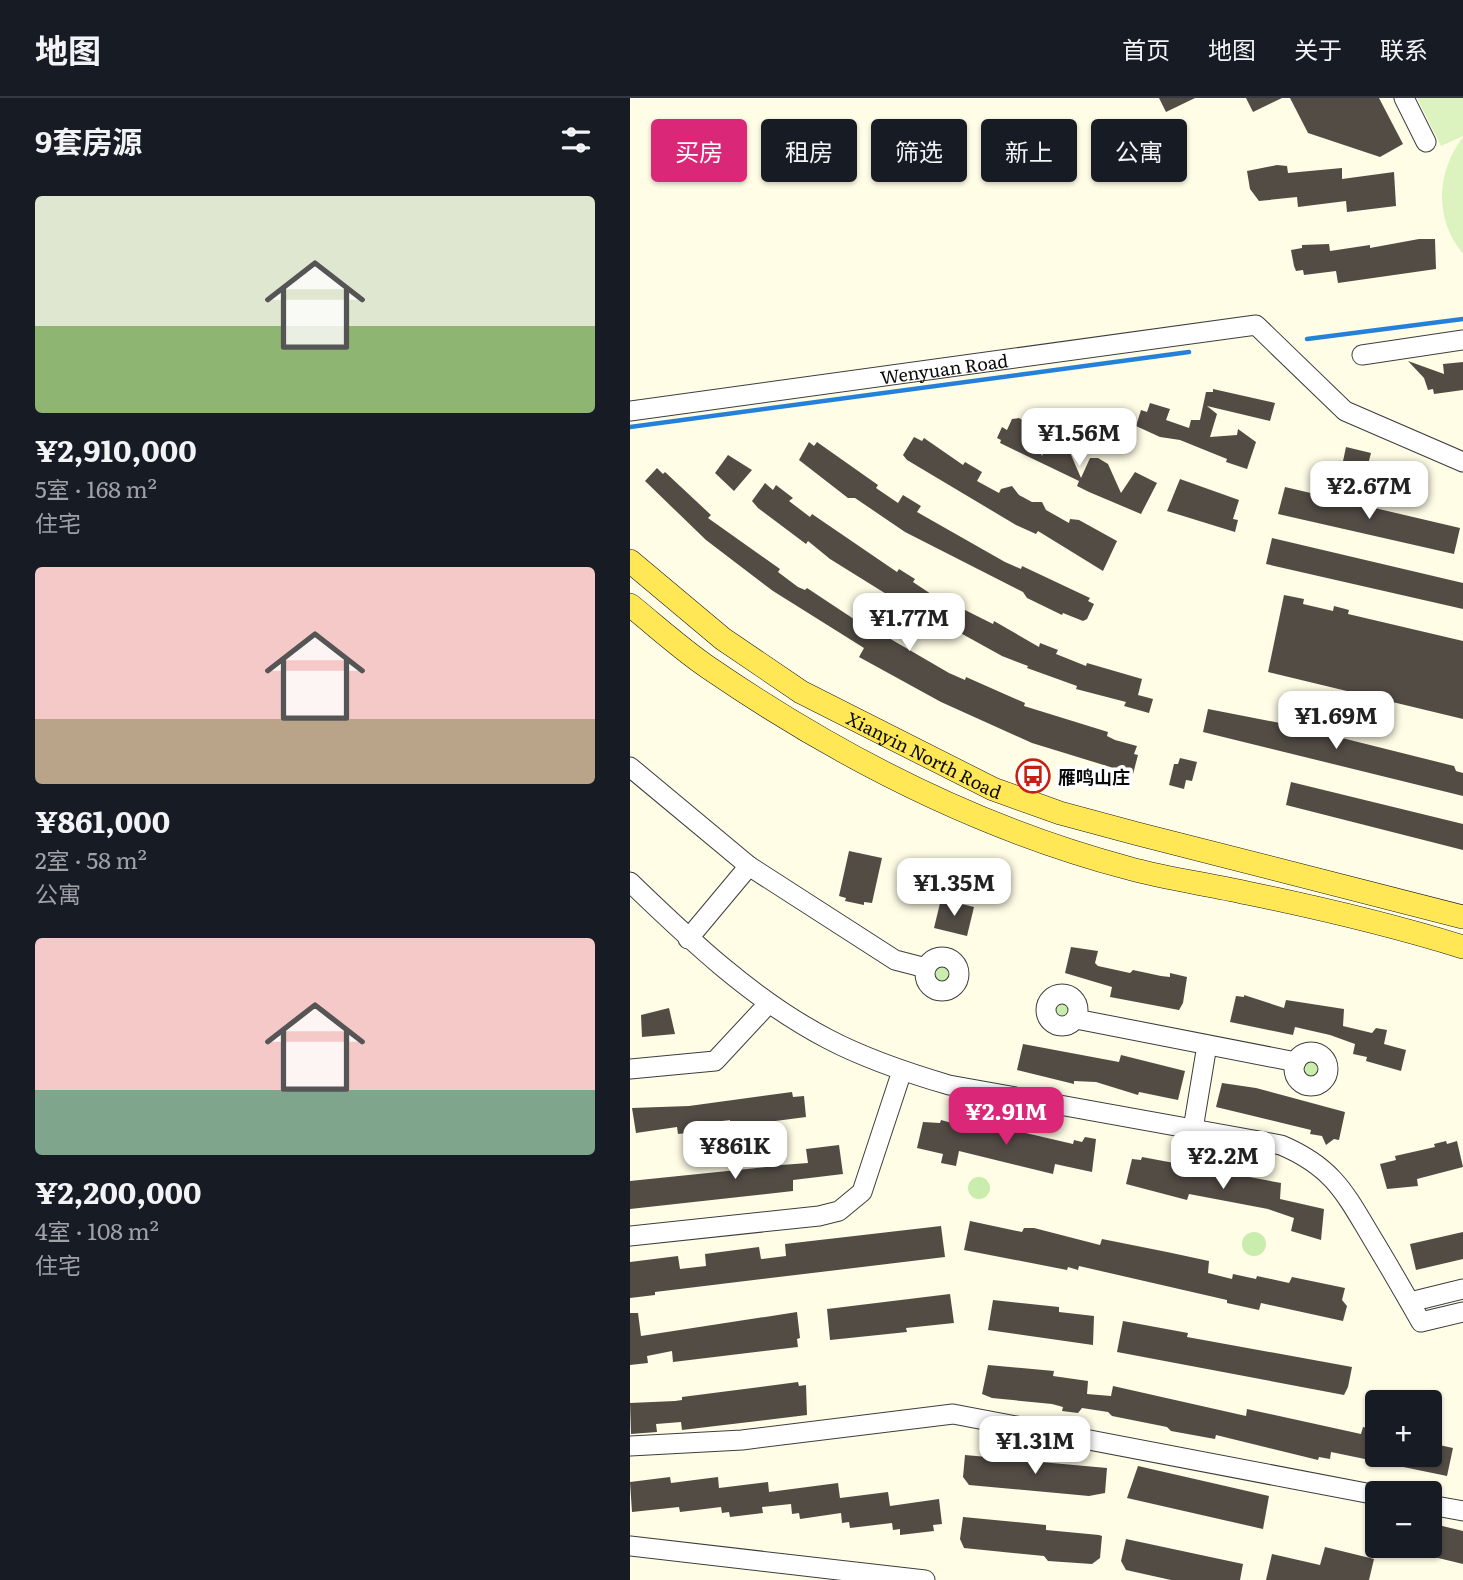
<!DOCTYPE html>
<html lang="zh">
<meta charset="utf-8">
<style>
:root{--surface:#171b24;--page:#20242c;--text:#f1f3f6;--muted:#9ea1a6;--line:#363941;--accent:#db2777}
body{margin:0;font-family:Literata,"Noto Sans SC",serif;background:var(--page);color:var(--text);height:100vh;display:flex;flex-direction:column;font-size:26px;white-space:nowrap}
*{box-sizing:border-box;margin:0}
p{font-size:23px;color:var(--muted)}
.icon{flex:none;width:38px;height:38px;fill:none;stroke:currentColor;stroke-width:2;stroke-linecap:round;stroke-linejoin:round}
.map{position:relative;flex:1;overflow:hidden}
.panel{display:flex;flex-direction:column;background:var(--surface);width:630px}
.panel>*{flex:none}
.hud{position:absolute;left:21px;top:21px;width:665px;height:63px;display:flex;gap:14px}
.buttons{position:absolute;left:735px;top:1292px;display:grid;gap:14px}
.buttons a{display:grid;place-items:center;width:77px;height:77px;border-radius:7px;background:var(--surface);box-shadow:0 2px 5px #0004;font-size:35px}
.price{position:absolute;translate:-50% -60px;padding:0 16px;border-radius:14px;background:#fff;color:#222;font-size:23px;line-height:46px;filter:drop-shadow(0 2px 4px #0008)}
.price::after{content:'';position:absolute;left:50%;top:42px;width:21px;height:16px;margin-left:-10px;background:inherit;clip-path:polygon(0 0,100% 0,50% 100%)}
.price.on{background:var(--accent);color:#fff}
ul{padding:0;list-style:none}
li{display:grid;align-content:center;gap:14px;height:371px;padding:0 35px}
li span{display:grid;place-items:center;height:217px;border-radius:7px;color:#555}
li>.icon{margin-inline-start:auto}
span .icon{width:126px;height:126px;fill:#fffc;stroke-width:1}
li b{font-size:30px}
h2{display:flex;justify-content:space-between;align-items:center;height:84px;padding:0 35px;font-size:30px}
.pill{padding:0 24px;border-radius:7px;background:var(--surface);box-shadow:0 2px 5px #0004;font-size:24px;line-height:63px}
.pill.on{background:var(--accent);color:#fff}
header{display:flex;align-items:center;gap:42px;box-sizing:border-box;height:98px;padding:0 35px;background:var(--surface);border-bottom:2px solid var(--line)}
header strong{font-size:33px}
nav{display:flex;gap:38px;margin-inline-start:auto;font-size:24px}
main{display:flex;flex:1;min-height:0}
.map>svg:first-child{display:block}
.green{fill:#c8edad}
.pitch{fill:#dcf3c0}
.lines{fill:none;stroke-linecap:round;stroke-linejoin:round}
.stream{stroke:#2580da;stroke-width:4.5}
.building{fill:#534c45}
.minor-casing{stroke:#3d3d3d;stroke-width:21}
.major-casing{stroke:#1b1b1b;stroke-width:24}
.minor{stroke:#fff;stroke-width:19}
.major{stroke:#ffe756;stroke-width:23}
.labels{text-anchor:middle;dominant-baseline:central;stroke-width:7;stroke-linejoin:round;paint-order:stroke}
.street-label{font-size:18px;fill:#0a0a0a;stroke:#fff}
.poi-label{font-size:18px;font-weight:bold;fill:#0a0a0a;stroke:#fff;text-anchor:start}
</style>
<header>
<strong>地图</strong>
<nav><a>首页</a><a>地图</a><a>关于</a><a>联系</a></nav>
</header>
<main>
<section class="panel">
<h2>9套房源<svg class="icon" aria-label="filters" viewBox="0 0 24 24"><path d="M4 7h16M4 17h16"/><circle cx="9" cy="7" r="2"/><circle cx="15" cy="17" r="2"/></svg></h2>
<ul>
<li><span style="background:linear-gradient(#dfe7d0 60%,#8fb573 0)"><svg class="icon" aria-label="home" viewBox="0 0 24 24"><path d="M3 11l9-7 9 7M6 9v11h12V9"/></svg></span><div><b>¥2,910,000</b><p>5室 · 168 m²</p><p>住宅</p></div></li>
<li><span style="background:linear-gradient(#f6c9c9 70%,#b9a48a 0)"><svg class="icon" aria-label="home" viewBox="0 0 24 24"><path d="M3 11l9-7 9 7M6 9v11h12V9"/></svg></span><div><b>¥861,000</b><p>2室 · 58 m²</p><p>公寓</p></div></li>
<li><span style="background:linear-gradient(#f6c9c9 70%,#7fa58c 0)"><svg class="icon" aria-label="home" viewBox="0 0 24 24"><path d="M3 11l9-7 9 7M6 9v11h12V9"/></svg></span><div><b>¥2,200,000</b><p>4室 · 108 m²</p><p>住宅</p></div></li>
</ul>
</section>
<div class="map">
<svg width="833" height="1482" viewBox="0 0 833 1482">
<rect width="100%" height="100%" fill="#fffde6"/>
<g class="green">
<circle cx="312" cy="876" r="11"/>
<circle cx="431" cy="911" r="11"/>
<circle cx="681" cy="970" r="11"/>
<circle cx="349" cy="1090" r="11"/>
<circle cx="624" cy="1146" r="12"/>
</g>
<g class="pitch">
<path d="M787 0H833V38L811 48Z"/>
<path d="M833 39V156C804 121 806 74 833 39Z"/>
</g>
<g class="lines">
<g class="stream">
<path d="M677 241 833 221"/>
<path d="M0 329 559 254"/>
</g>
</g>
<g class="building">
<path d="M529 0H565L536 14Z"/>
<path d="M616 0H652L623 14Z"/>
<path d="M660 0H749L773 46 750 59 678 35Z"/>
<path d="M647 67 657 68 658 75 712 70V81L764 74 766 108 717 114 716 103 668 109 667 99 629 103 620 91 617 73Z"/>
<path d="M789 141H805L806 171 708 185 706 173 674 177 673 172 666 173 664 168 661 152 672 150V147L699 146 700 153 740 147V150Z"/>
<path d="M778 263 814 276 813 266 833 264V292L804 296 803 291 798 292 794 280Z"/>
<path d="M583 291 645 305 640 323 577 308 587 316 580 339 607 337 608 331 626 344 617 371 596 364 597 361 550 342 530 339 506 328 511 312 517 314 520 305 540 311 536 322 559 330 561 322H570L576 294H583Z"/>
<path d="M389 320 399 326 412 358 419 341 435 343 451 380 460 360H468L478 366 491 395 505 374 527 385 511 416 459 394 447 388 449 383 370 345 371 342 367 340 372 329 377 332 382 321Z"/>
<path d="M284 339 292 343 294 340 333 367 335 364 352 374 347 383 369 395 371 391 382 388 389 397 402 404H412L416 412 439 425 440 421 449 422 487 443 473 473 408 433 406 436 386 427 277 362 273 357Z"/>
<path d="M179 344 184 348 187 344 248 387 246 390 268 405 273 397 291 408 287 414 375 464 391 471 392 468 460 500 458 503 464 506 457 521 453 523 433 515 432 517 397 500 393 494 275 434 225 400H218L169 362Z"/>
<path d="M716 349 741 355 736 374 730 372 729 379 717 376 719 370 712 368Z"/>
<path d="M98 357 122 372 104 393 85 375Z"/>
<path d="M27 370 33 376 35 374 81 417 78 420 150 471 148 474 168 489 175 492 177 490 251 539 252 536 319 575 335 582 336 579 395 605 394 608 478 634 477 638 485 642 507 648 504 656 508 657 503 676 402 645 311 604 229 559 234 550 143 493 76 442 15 383Z"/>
<path d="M550 381 609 402 603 421 608 422 605 434 537 413Z"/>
<path d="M135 385 143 392 146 387 163 400 159 403 180 419 182 416 267 474 269 471 285 481 283 484 304 498 316 502 318 499 335 509 333 511 363 526 364 523 409 549 410 545 428 552 426 556 456 568 457 565 512 581 508 597 523 601 519 615 494 608 496 604 446 591 447 588 397 570 398 568 372 558 325 532 324 535 275 505 274 507 200 461 178 443 176 446 128 410 122 403Z"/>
<path d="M655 389 830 430 824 456 648 416Z"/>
<path d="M642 440 833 485V511L636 466Z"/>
<path d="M654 497 674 501 673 506 703 513 704 508 719 512 718 516 833 543V621L638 574Z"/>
<path d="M578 611 660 627 824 668 826 673 833 675V698L573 634Z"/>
<path d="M550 660 567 664 562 683 556 682 554 691 539 687 544 666H548Z"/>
<path d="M661 684 833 726V752L656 707Z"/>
<path d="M219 753 252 760 242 805 234 804V807L215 803 216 800 209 798Z"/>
<path d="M311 801 344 809 337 838 304 830Z"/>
<path d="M441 849 468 853 465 865 468 868 500 875 503 872 531 878 540 879V875L557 879 553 905 549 912 480 899 482 889 435 875Z"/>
<path d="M614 897 654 910 656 902 714 911 713 928 742 935 746 930 757 932 754 946 776 952 771 973 736 963 737 959 723 956 725 946 700 937 665 929 663 937 600 924 606 898 614 899Z"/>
<path d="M39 910 45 936 12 939 11 917Z"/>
<path d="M393 946 489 964 491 957 555 973 548 1002 509 994 508 997 466 984 444 983V986L387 972Z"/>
<path d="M592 985 626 990 715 1014 709 1042 704 1041 696 1047 692 1038 680 1036 681 1032 586 1009Z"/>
<path d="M162 994 163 999 174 998 176 1019 101 1029 100 1022 76 1025 77 1033 48 1036 47 1029 6 1035 2 1010 59 1008Z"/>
<path d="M311 1022 351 1033 353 1025 443 1046 444 1042 452 1044 455 1039 466 1041 462 1074 425 1066 423 1076 329 1053 326 1068 311 1065 313 1056 287 1050 293 1024 310 1025Z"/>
<path d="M816 1043 817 1046 827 1043 833 1069 787 1081 788 1088 757 1091 750 1066 766 1062 765 1058 805 1049 804 1046Z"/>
<path d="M209 1047 213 1076 163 1082V1093L0 1111V1083L136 1069V1066L151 1064V1067L178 1065 176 1051Z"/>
<path d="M512 1059 651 1085 650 1101 694 1111 691 1142 661 1133 664 1120 638 1111 559 1096 557 1102 496 1086 502 1061 511 1062Z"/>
<path d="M340 1123 392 1134 394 1130H404L470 1147 472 1141 537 1154 579 1163 578 1175 602 1181 603 1176 626 1181 627 1178 659 1185 662 1179 715 1190 712 1202 717 1208 713 1223 631 1205 629 1212 597 1205V1202L449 1168 448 1172 438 1169 437 1172 334 1152Z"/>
<path d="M311 1128 315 1159 25 1194V1197L0 1200V1164L48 1158 50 1171 76 1168 75 1156 129 1149 131 1161 156 1158 155 1146Z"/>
<path d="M833 1134V1161L786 1172 780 1146Z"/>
<path d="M320 1196 324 1225 276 1230 277 1234 200 1242 197 1211Z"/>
<path d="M363 1202 429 1209V1214L464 1218 463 1247 358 1232Z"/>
<path d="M167 1214 170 1240 167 1241 168 1249 43 1264 42 1253 17 1258 18 1265 0 1267V1215H8L11 1238Z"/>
<path d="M493 1223 558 1235 557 1239 722 1269 718 1289 714 1297 487 1254Z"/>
<path d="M358 1267 424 1273 423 1278 458 1283 457 1296 481 1298 483 1288 616 1318 617 1311 731 1336 733 1329 747 1333V1356H800V1345L823 1350 817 1378 701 1354 700 1361 689 1359 688 1362 586 1337 585 1341 541 1333 537 1329 482 1318 478 1314 452 1310 448 1315 432 1313 433 1309 422 1306 362 1300 352 1296Z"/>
<path d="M168 1284 169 1288 176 1287 177 1317 52 1332 51 1324 26 1326 27 1334 1 1336 0 1305 45 1303 52 1302V1299Z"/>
<path d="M335 1357 477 1370 475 1395 459 1398 339 1387 333 1379Z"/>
<path d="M508 1368 639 1398 633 1431 497 1400Z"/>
<path d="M40 1379 41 1385 88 1379 89 1390 138 1384 139 1394 208 1385 210 1400 258 1394 260 1408 309 1401 312 1426 303 1427 304 1433 270 1437V1431L263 1432 262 1425 220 1430 219 1424 212 1425 211 1415 170 1421 169 1415 162 1416 161 1406 132 1409 133 1415 100 1419 99 1414 92 1415 91 1409 50 1414 49 1409 2 1414 0 1384Z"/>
<path d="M333 1419 416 1427V1432L469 1437 472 1438 470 1460 462 1466 418 1463 414 1458 334 1450 330 1441Z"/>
<path d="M800 1425 833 1433V1466L775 1452V1447H800Z"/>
<path d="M496 1441 613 1466 610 1482H541L496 1472 491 1463Z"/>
<path d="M695 1449 744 1461 739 1482H636L642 1456 690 1467Z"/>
</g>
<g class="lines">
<defs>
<g id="minor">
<path d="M774 0 796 44"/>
<path d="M732 257 833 242"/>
<path id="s1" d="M0 313 626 227 715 313 833 364"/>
<path d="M0 669 119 768 265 862 296 870"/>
<path d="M0 784C60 842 123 902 198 941 236 961 278 975 319 987L651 1047C703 1069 715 1095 742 1140 759 1168 775 1196 791 1224L833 1214"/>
<path d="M58 841 119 768"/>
<circle cx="312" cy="876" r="17"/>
<circle cx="432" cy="912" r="16"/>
<path d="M446 921 666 964"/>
<circle cx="681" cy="971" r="17"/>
<path d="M0 971 85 963 139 905"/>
<path d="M563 1031 577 947"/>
<path d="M0 1138 189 1118 209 1113 232 1094 272 973"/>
<path d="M780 1204 833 1191"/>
<path d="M0 1348 112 1342 323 1316 747 1397"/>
<path d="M800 1407 833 1413"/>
<path d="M0 1448 295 1482"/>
</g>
<g id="major">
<path id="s2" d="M0 463 93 541 171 594 363 691 430 715 508 736 833 819"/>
<path d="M0 507C26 528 51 551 79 570 206 657 347 730 498 770 537 781 578 786 617 795 690 810 762 827 833 849"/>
</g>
</defs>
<use href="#minor" class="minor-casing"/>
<use href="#major" class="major-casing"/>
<use href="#minor" class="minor"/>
<use href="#major" class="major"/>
</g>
<defs>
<symbol id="bus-ring" viewBox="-11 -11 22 22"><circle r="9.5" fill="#fff" stroke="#c51f16" stroke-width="1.5"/><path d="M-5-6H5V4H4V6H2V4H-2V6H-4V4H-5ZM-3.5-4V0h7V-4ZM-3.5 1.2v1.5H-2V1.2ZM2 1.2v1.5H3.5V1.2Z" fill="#c51f16"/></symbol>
</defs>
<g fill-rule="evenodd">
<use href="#bus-ring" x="384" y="659" width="38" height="38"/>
</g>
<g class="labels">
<g class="street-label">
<text stroke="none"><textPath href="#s1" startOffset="317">Wenyuan Road</textPath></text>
<text stroke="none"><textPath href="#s2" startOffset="354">Xianyin North Road</textPath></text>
</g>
<g class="poi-label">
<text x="428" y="678">雁鸣山庄</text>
</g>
</g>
</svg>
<div class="buttons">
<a>+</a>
<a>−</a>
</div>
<b class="price" style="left:449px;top:370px">¥1.56M</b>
<b class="price" style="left:739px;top:423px">¥2.67M</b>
<b class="price" style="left:279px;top:555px">¥1.77M</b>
<b class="price" style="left:706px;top:653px">¥1.69M</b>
<b class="price" style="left:324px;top:820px">¥1.35M</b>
<b class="price on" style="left:376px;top:1049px">¥2.91M</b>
<b class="price" style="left:105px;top:1083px">¥861K</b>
<b class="price" style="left:593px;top:1093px">¥2.2M</b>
<b class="price" style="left:405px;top:1378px">¥1.31M</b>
<div class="hud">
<a class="pill on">买房</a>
<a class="pill">租房</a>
<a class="pill">筛选</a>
<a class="pill">新上</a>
<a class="pill">公寓</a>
</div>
</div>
</main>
